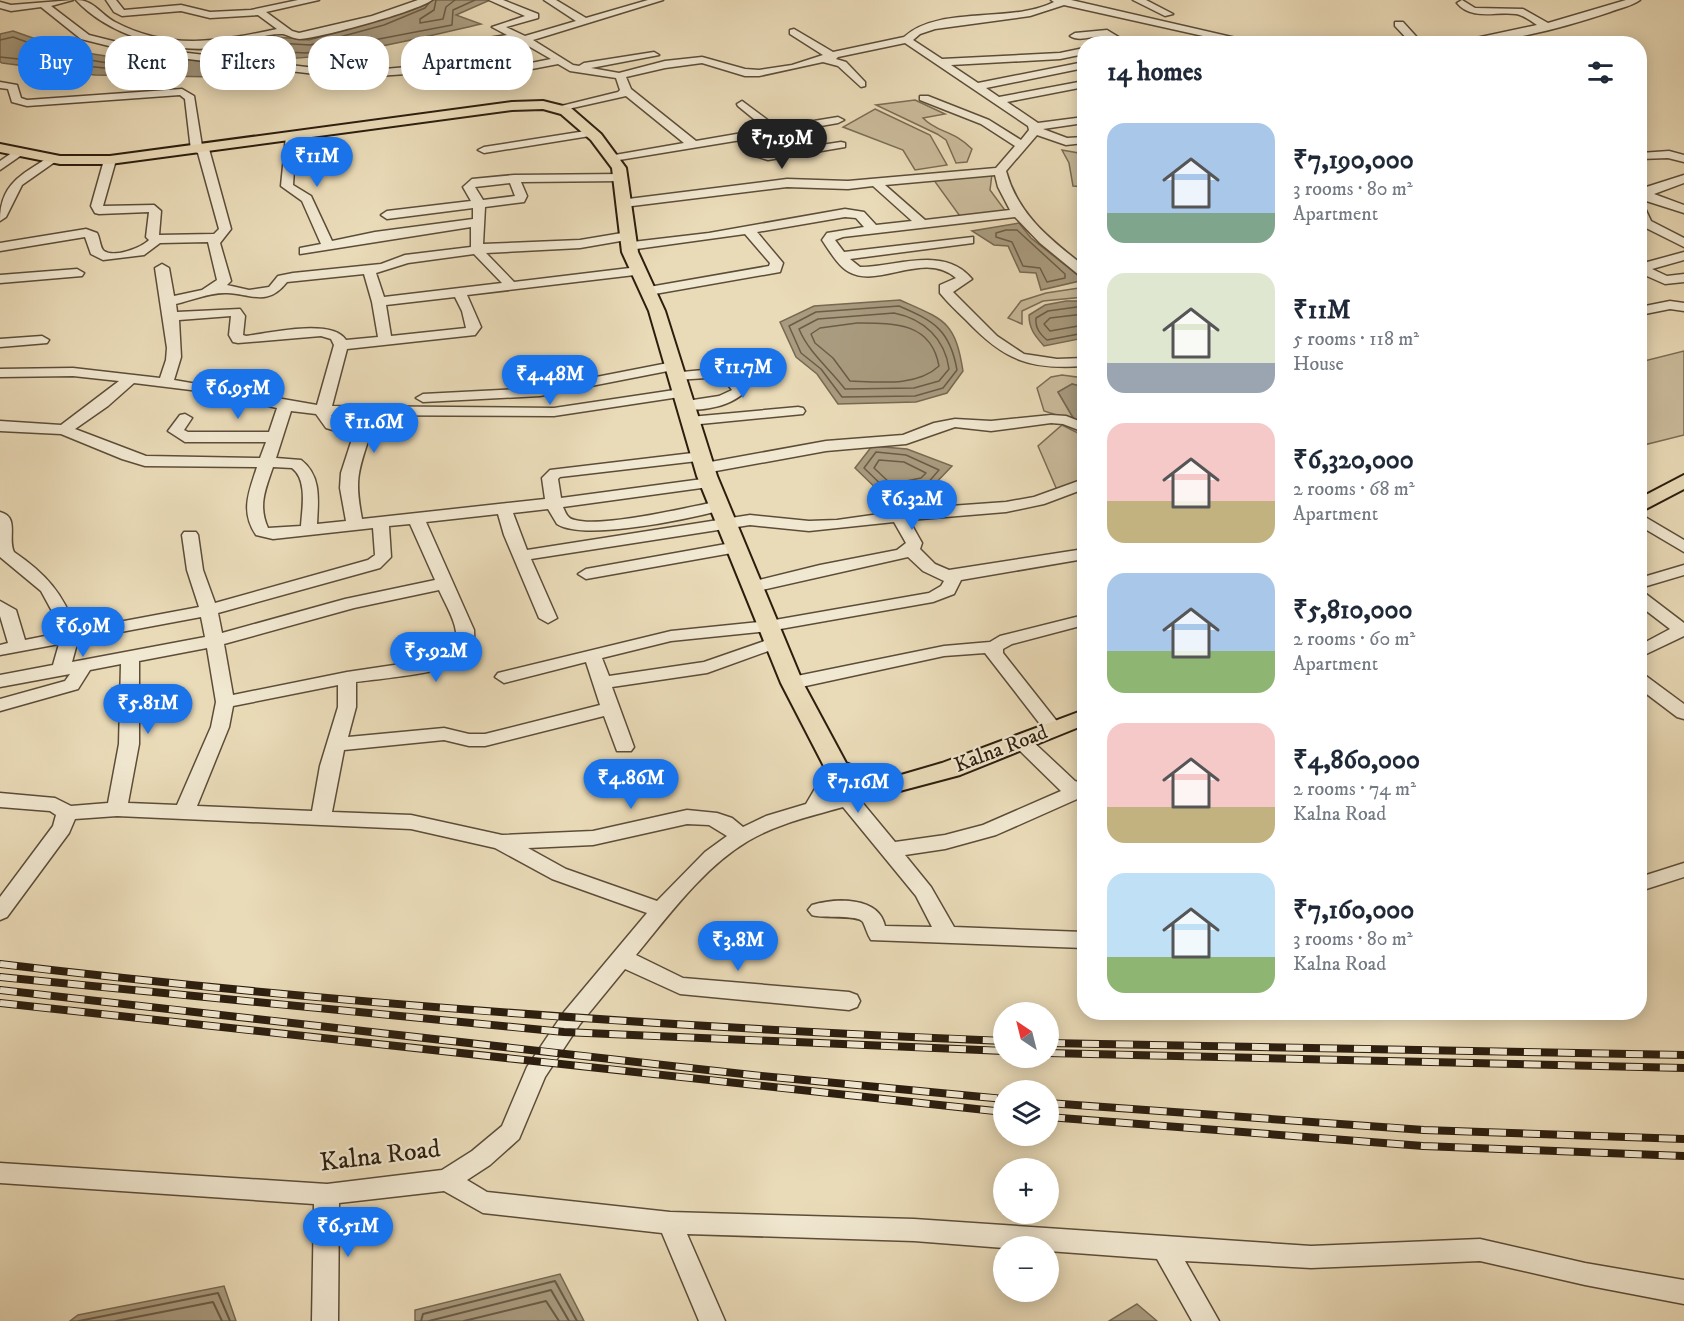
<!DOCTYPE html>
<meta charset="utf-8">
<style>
:root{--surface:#fff;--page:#f2f2f3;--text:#1f2937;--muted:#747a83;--accent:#1a73e8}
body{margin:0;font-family:"IM FELL DW Pica",serif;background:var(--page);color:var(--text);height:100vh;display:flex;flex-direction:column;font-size:22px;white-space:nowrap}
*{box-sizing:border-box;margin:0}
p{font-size:20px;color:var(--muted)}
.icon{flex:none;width:33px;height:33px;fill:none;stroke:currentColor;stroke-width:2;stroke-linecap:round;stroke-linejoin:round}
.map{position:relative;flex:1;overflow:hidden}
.panel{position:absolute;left:1077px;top:36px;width:570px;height:984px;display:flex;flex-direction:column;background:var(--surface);border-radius:24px;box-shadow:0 3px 15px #0003}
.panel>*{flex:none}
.banner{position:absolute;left:18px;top:36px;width:570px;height:54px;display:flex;gap:12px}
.needle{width:39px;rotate:325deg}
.buttons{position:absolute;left:993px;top:1002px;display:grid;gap:12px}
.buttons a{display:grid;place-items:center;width:66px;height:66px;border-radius:50%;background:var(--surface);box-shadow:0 3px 15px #0003;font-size:30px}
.price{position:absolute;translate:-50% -51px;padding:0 14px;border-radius:21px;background:var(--accent);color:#fff;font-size:20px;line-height:39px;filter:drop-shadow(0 2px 3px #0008)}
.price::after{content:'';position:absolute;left:50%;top:36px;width:18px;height:14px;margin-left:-9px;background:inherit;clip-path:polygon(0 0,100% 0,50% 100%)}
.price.current{background:#222;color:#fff}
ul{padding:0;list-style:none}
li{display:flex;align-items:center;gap:18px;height:150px;padding:0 30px}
li span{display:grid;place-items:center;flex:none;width:168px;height:120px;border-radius:18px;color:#555}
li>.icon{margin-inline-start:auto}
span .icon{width:72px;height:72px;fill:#fffc;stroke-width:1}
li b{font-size:26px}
h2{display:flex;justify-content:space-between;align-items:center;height:72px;padding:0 30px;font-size:26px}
.tag{padding:0 21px;border-radius:24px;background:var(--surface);box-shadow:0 3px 15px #0003;font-size:21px;line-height:54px}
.tag.current{background:var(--accent);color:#fff}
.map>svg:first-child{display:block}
.green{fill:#cabb9b;stroke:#7b6c55;stroke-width:1.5}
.water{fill:#a99b7f;stroke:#776952;stroke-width:1.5}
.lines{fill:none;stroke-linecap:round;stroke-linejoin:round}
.shore-far1{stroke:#6a5c47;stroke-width:1.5}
.shore{stroke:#6a5c47;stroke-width:2}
.minor-casing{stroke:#5c4d39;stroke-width:3}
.major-casing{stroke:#2c1e0f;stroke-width:4}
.minor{fill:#f1e8d1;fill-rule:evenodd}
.major{fill:#eadbb8;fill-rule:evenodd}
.rail-casing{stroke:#2c1e0f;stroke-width:8}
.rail{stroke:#f1e8d1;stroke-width:6;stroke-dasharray:17;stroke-linecap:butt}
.labels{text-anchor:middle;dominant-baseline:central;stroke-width:4.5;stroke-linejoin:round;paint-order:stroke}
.street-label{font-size:21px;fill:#2c1e0f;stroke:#f1e8d1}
.near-street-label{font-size:26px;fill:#2c1e0f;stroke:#f1e8d1}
</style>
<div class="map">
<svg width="1684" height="1321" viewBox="0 0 1684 1321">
<rect width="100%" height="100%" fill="#eadbb8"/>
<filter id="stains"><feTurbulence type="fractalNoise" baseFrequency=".00333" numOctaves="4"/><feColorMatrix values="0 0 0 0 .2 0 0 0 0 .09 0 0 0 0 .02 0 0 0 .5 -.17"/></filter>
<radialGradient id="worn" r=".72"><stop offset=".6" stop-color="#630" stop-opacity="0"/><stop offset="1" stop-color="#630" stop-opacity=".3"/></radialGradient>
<g class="green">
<path d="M915 100 945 114 923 118C937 133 954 130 972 149L967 162 956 163 946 140 937 134 876 105Z"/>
<path d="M875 109 930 135 947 165 915 170 903 150 843 127Z"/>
<path d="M1062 150 1084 154V187L1073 186 1069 163Z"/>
<path d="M992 174 990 190 1007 213C990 211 978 217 962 219L933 179Z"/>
<path d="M1079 288 1084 289V297L1043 301 1022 311V324L1008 318 1021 301 1046 293Z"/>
<path d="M1684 351V435L1640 446V362Z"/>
<path d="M1062 375 1084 378V387L1072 384 1058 392 1075 421 1044 411 1037 388 1051 377Z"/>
<path d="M1062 425 1084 436V479L1057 490 1038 446Z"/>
</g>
<g class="water">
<path d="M429 0H490L456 15 481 24C394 44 303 69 213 55L253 40 278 37 309 40 383 19 388 14Z"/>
<path d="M13 31 67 50 119 58 168 57 251 68 222 77 95 75 2 63 0 62V34Z"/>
<path d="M1019 223 1031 238 1084 280 1041 290 1036 273 1020 272 1008 246 994 245 972 231Z"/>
<path d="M900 300C945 320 955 321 963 371L947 393 916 402 838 404 817 374 796 357 780 322 814 306Z"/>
<path d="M1066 301H1084V338L1044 346C1035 336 1029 329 1029 315L1045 305Z"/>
<path d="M1072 384 1084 387V418L1075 421 1058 392Z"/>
<path d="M872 446 907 449 952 466 929 490 887 499 855 468Z"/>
<path d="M560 1274 584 1321H415V1310Z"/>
<path d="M224 1286 236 1321H70L78 1315Z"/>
<path d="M1137 1304 1157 1321H1109Z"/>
</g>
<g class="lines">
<g class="shore-far1">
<path d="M436 0 434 10 420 19V23L443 19 446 7 455 0"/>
<path d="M429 3 425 8 384 25 310 45 277 43 254 46 250 50 306 53 452 25 453 10 475 0"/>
<path d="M0 40 13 37 65 56 114 64 116 67 114 69 0 57"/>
<path d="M167 63 177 65 178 69 142 70 139 67 142 64Z"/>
<path d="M1006 230H1017L1065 274V278L1047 282 1040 268 1023 266 1012 242 996 237V233Z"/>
<path d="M899 306C934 321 950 330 957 370L943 388 915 396 842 397 821 369 801 353 789 326 816 312Z"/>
<path d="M1084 306 1048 311 1036 318C1035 328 1040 334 1047 340L1084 333"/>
<path d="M894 313C924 319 945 339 949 369L939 381 914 388 845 389C829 368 809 353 799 329L818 319Z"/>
<path d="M1084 314 1050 318 1044 324 1050 331 1084 325"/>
<path d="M857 323C894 323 931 322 939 366 917 387 878 382 850 381L833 358 815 343 811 334 820 328Z"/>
<path d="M876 452 906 455 939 470 926 485 889 492 864 468Z"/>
<path d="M879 460 904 462 926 473 921 478 891 484 874 468Z"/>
</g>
<g class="shore">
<path d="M79 1321 218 1293 230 1321"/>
<path d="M116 1321 213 1302 222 1321"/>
<path d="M421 1321 423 1314 555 1281 577 1321"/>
<path d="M429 1321 551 1290 569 1321"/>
<path d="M464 1321 546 1301 559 1321"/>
</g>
<defs>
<g id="minor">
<path d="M73 0 51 6 89 35 137 47 349 72 466 62 469 41 507 35 492 27 525 16 489 0H503L538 14V18L506 27 525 36 576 21 544 0H556L586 18 648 0H663L533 40 573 65 579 66 584 63 654 52 659 55 591 68 619 73 665 61 702 57 745 69 759 70 792 65 823 55 790 34V30L794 29 833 52 904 37C940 5 1010 24 1054 2L1051 0H1071L1262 44H1239L1064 5 1030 16 935 29 920 34 913 40 942 59 1060 53 1084 48V54L1060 59 951 65 978 83 1084 62V68L986 88 999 97 1084 81V87L1007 102 1038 123 1084 117V123L1043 129 1067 138 1084 137V143L1066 145 1037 135 1006 171C1018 215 1050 239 1084 266V276L1079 275 1040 243 1015 217 843 237 835 240 844 252 973 237V243L850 259 860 267C896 267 944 245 972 279L953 292 997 336 1024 354 1057 359 1084 358V366C1029 370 1004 360 966 320 957 311 948 303 940 293V285L956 278C924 250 879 289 849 272 838 266 829 250 822 240L827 233 864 227 856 218 845 217 757 232 783 263 780 272 649 295 642 291 649 287 769 266 770 263 745 234 629 250 623 246 624 243 709 233 845 209 864 212 876 225 912 221 873 186 848 189 787 187 624 207 618 203 620 200 787 179 848 181 996 168 1015 146 981 124 920 100V96H928L989 120 1021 140 1029 130 1028 126 905 43 838 57 836 59 846 62 865 82V86L861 87 838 66 823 62 759 76H745L702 63 665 68 626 77 631 89 696 141 766 129 738 106 737 104 742 101 777 127 838 117 844 120 838 123 752 138 763 152 769 153 841 142 845 143V147L768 160 755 156 741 140 613 161 609 160V156L684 143 626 96 559 111 553 108 618 92 620 90 616 78 570 71 558 64 511 73 460 77 455 74 460 71 511 67 551 59 518 40 478 45 476 64 464 70 349 78 137 53 81 39 41 7 11 11 0 8V2L11 5ZM995 175 998 187 1010 210 925 220 885 185Z"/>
<path d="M76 0C94 0 100 14 115 22 169 51 221 41 277 29L258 15 210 18 181 11 122 16 114 12 106 0H116L124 10 181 5 210 12 251 10 298 0H319L266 12 292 31 299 33 372 16 418 0H432C418 11 320 38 300 39 294 39 288 35 283 34 263 33 235 46 215 48 169 53 108 35 76 0Z"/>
<path d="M1133 0H1146L1173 14 1165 16Z"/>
<path d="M1462 0 1475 8 1523 9 1548 23 1626 0H1640C1632 6 1620 8 1610 12 1559 29 1503 44 1448 44L1537 25C1531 21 1523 15 1516 14 1496 11 1472 21 1457 3Z"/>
<path d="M1395 22H1403L1423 44H1412L1395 26Z"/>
<path d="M1107 30 1130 44C1117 44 1112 37 1103 36 1092 36 1079 42 1070 36L1075 33Z"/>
<path d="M0 82 17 85 21 98 27 100 182 89 194 96 202 146 209 149 231 229 220 243 231 281 227 285 249 290 269 287 278 276 293 273 381 264 405 255 471 247V227L300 254V248L321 244 302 201 281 186 286 136 296 138 293 185 311 196 332 241 375 232 473 219V208L387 219 381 215 387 211 471 201 463 187 472 179 514 175 625 174V180L621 181 521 182 527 196 524 202 485 207 483 244 580 240 628 232 632 233V239L580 248 486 253 514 282 638 267 645 271 643 274 467 295 481 327 475 335 347 349 332 406 554 408 681 389 686 390 688 393 686 396 554 416 331 415 336 422 364 430 369 438C357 474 355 482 362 519L545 499 542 478 550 470 701 452 706 454 709 457 706 460 560 477 558 479 561 498 710 478 716 480 718 483 716 486 563 507C566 514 568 519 575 520 602 528 689 507 720 501L728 506 726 509C692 518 585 542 557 524L548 509 513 513 527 550 750 515 809 521 837 520 922 508 1006 502 1034 497 1084 479V489L1044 504 1006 512 909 520 922 543 920 549 935 564 949 570 1084 549V559L961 580 954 594 933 602 769 631 671 641 602 658 609 676 704 662 776 637 785 642 782 646 707 673 612 687 634 747 631 751H617L604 716 485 746H469L444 740 344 750 332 812 411 815 502 835 593 831 687 810 717 813 732 818 743 827 766 816 806 804 830 763H844L847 768 830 797 892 778 899 780 902 785 899 790 861 801 895 842 945 835 983 825 1061 791 1015 746 1012 742 1015 738H1029L1075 781 1084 784V796L996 835 945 849 905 855 931 887 954 927 1084 932V948L871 940C867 934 866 928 863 922 858 914 822 919 812 915L808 910 812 905C835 898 879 896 885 926L932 927 916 896 843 807C811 816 777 824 748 841 703 868 669 915 636 955L683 978 849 992 857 995 860 1001 857 1007 849 1010 680 994 625 969 580 1024 545 1077 519 1139 490 1165 467 1180 487 1192 670 1212 914 1219 1311 1246 1480 1239 1585 1263 1684 1280V1304L1585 1285 1480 1261 1311 1268 1185 1261 1219 1321H1192L1157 1259 1048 1251V1246L1004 1248 914 1241 687 1234 725 1321H699L662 1233 483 1213 444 1191 339 1203 338 1321H312L314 1204 0 1183V1163L327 1184 442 1170 472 1151 502 1126 527 1067 564 1012 647 913 552 879 495 848 411 829 117 816 75 819 69 833 7 917 0 920V897L53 826 56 815 50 811 0 807V793L55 798 71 806 108 803 119 744 121 664 90 670 78 689 0 711V699L65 681 70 674 0 687V675L53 665 59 644 0 655V645L8 643 0 616V601L16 610 25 640 60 633 53 613 41 591 0 557V512C20 517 7 538 14 552 45 573 64 594 76 630L199 607 187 570 182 535 184 532H196L198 535 203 570 215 603 368 560 375 555 373 528 273 539 256 535C240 511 249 492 257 467L145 466 122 459 61 434 0 431V421L61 425 119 381 73 376 0 377V369L73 368 160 378 166 360 167 348 155 268 162 264 169 268 174 296 202 290 217 280 208 242 160 243 144 255 103 260 91 254 85 237 0 251V243L86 229 97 233C100 238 100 248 104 251 114 258 141 248 149 240L146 237 149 212 99 214 95 213 91 206 104 160 110 156 116 160 103 206 154 205 161 211 159 235 214 234 219 229 198 153 191 150 185 99 180 95 27 106 12 102 8 89 0 88ZM510 183 515 196 483 200 475 187ZM474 254 502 283 384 297 376 273 408 263ZM364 274 372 302 378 337 346 340C332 318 270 333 246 336L243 335 245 316 240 309 177 312 176 304C192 300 211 292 227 293 253 294 267 307 287 282ZM455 297 462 311 466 328 391 336 386 305ZM231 316 229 335 233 342 238 343 321 336 331 339 334 345 317 405 174 380 181 357 179 320ZM134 383 199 391 277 408 269 432H188L184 430 192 418 185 414 180 415 168 431 185 442H266L260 458 146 456 75 429 108 406ZM291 411 316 414 326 428 353 436 341 473 340 488 346 521 317 524C318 501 322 476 301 460L276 458ZM273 467 292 468C308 480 302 509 301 526L268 528C258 506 265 490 273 467ZM498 514 504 535 539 618 548 623 557 618 531 559 750 525 809 531 894 522 906 543 897 550 820 565 747 583 744 587 747 591 753 592 908 557 923 571 944 581 941 586 929 593 769 621 671 631 498 673 495 677 504 683 586 662 600 705 485 734H469L444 728 348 737 356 707V682C378 679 458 672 470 657 476 649 474 639 474 630L426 522ZM410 524 435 580 345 599 222 633 218 613 380 568 391 557 389 526ZM439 590C447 608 463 631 454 652L441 658 347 672 233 695 224 644 354 608ZM201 617 205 637 72 662 78 640ZM207 648 216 702 211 727 177 805 128 803 139 744V661ZM338 685V707L320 766 312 811 197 806 229 727 233 706ZM687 824 709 825 727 836 705 852 657 901 566 869 528 848 593 845Z"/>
<path d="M592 130 596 131V135L484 153 478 150 484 147Z"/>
<path d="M16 150 26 152 0 170V161Z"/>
<path d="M1669 151 1684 155V162L1668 158 1640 159V153Z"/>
<path d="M49 157 59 159 22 185 6 217 0 221C0 184 21 175 49 157Z"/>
<path d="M1684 175V183L1654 194 1684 205V213L1640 199V189Z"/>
<path d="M1640 205 1644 206 1651 221 1684 238V247L1642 226Z"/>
<path d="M1684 252V260L1652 269 1667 276 1684 274V282L1665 284 1640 273V264Z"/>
<path d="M77 269 84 273 82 276 0 283V275Z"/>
<path d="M1670 301 1684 303V311L1670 309 1640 315V307Z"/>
<path d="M42 336 49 340 47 343 0 347V339Z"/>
<path d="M673 362 680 366 678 369 540 396 423 402 416 398 423 394 540 388Z"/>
<path d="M725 368 737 373 746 390C734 406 699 413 680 408L678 405 680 402 719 396 732 390 722 377 676 380 669 376 671 373Z"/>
<path d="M798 407 803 408 805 411 803 414 690 425 683 421 690 417Z"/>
<path d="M1051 415 1066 416 1084 423V432L1063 424 1051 423 991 431 955 427 906 444 826 451 705 473 697 468 705 463 826 441 903 435 934 423 955 419 991 421Z"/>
<path d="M1640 514 1684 540V552L1640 526Z"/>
<path d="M737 542 743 543 745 547 743 551 586 579 578 574 586 569Z"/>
<path d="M1684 565V575L1640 588V578Z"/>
<path d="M1640 593 1646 594 1684 623V636L1640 657V645L1670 629 1640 606Z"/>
<path d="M1084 615V625L1012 644 1003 649V653L1063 729 1061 733H1047L985 653 944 656 792 689 783 683 792 677 944 646 990 642 1000 636Z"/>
<path d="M1640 674 1646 676 1684 704V719L1677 717 1640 689Z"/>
<path d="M1684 863V877L1640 891V877Z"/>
</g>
<g id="major">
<path d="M543 101 571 108 601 134 626 168 638 252 665 311 717 476 803 683 846 763 873 774 901 775 942 763 1084 710V725L960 775 892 793 860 788 828 774 781 683 697 476 649 311 622 252 612 168 591 140 561 114 543 109 512 110 110 164H60L0 152V144L60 156H110L512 102Z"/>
<path d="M1684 475V489L1640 512V498Z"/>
</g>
</defs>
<use href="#minor" class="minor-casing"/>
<use href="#major" class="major-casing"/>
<use href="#minor" class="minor"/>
<use href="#major" class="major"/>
<defs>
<g id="rail">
<path d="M0 964C334 1004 668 1027 1004 1041"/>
<path d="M0 977 564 1032 1004 1051"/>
<path d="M0 990 752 1075 1004 1099"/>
<path d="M0 1003 1004 1112"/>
<path d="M1048 1043 1684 1055"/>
<path d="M1048 1053 1684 1068"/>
<path d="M1048 1103 1424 1130 1684 1139"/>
<path d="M1048 1117 1423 1146 1684 1156"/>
</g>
</defs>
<use href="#rail" class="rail-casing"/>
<use href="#rail" class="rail"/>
</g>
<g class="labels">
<g class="street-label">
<text transform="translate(1001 749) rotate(-21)">Kalna Road</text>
</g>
<g class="near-street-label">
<text transform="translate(380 1156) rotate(-7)">Kalna Road</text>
</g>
</g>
<rect width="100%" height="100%" filter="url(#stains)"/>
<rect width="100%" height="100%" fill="url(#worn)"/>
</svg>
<div class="buttons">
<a><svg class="needle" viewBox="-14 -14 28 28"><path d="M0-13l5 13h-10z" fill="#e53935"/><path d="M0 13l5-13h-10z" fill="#747a83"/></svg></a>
<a><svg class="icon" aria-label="layers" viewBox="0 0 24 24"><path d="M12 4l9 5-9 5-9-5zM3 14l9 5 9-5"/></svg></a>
<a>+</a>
<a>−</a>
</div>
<b class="price current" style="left:782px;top:170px">₹7.19M</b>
<b class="price" style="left:317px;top:188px">₹11M</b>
<b class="price" style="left:743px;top:399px">₹11.7M</b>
<b class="price" style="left:550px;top:406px">₹4.48M</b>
<b class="price" style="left:238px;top:420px">₹6.95M</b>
<b class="price" style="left:374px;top:454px">₹11.6M</b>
<b class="price" style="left:912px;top:531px">₹6.32M</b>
<b class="price" style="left:83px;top:658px">₹6.9M</b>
<b class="price" style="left:436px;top:683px">₹5.92M</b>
<b class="price" style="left:148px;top:735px">₹5.81M</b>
<b class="price" style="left:631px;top:810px">₹4.86M</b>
<b class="price" style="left:858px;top:814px">₹7.16M</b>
<b class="price" style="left:738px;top:972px">₹3.8M</b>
<b class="price" style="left:348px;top:1258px">₹6.51M</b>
<div class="banner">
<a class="tag current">Buy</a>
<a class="tag">Rent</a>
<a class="tag">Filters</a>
<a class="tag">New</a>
<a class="tag">Apartment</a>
</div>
<section class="panel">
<h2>14 homes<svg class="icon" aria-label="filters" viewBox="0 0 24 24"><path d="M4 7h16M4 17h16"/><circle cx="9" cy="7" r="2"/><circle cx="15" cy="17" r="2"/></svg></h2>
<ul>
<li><span style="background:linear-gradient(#a9c7e8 75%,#7fa58c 0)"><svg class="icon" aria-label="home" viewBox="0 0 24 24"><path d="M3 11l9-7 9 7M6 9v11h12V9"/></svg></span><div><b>₹7,190,000</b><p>3 rooms · 80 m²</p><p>Apartment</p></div></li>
<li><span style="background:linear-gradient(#dfe7d0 75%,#9aa5b1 0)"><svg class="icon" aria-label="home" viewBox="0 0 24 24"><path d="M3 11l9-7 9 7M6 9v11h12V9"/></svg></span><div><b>₹11M</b><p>5 rooms · 118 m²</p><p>House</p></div></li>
<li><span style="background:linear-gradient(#f6c9c9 65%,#c2b280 0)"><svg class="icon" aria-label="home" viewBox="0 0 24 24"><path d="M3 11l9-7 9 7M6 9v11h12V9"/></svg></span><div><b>₹6,320,000</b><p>2 rooms · 68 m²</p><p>Apartment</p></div></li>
<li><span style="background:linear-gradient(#a9c7e8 65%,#8fb573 0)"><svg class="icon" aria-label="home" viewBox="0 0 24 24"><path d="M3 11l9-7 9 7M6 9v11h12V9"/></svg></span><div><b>₹5,810,000</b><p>2 rooms · 60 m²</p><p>Apartment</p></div></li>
<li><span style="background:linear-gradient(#f6c9c9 70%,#c2b280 0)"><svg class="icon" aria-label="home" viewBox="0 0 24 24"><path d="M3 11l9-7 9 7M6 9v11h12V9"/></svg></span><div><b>₹4,860,000</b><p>2 rooms · 74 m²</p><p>Kalna Road</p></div></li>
<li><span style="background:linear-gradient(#bfe0f5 70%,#8fb573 0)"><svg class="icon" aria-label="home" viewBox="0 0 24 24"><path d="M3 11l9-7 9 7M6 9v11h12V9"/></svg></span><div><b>₹7,160,000</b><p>3 rooms · 80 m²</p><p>Kalna Road</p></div></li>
</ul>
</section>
</div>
